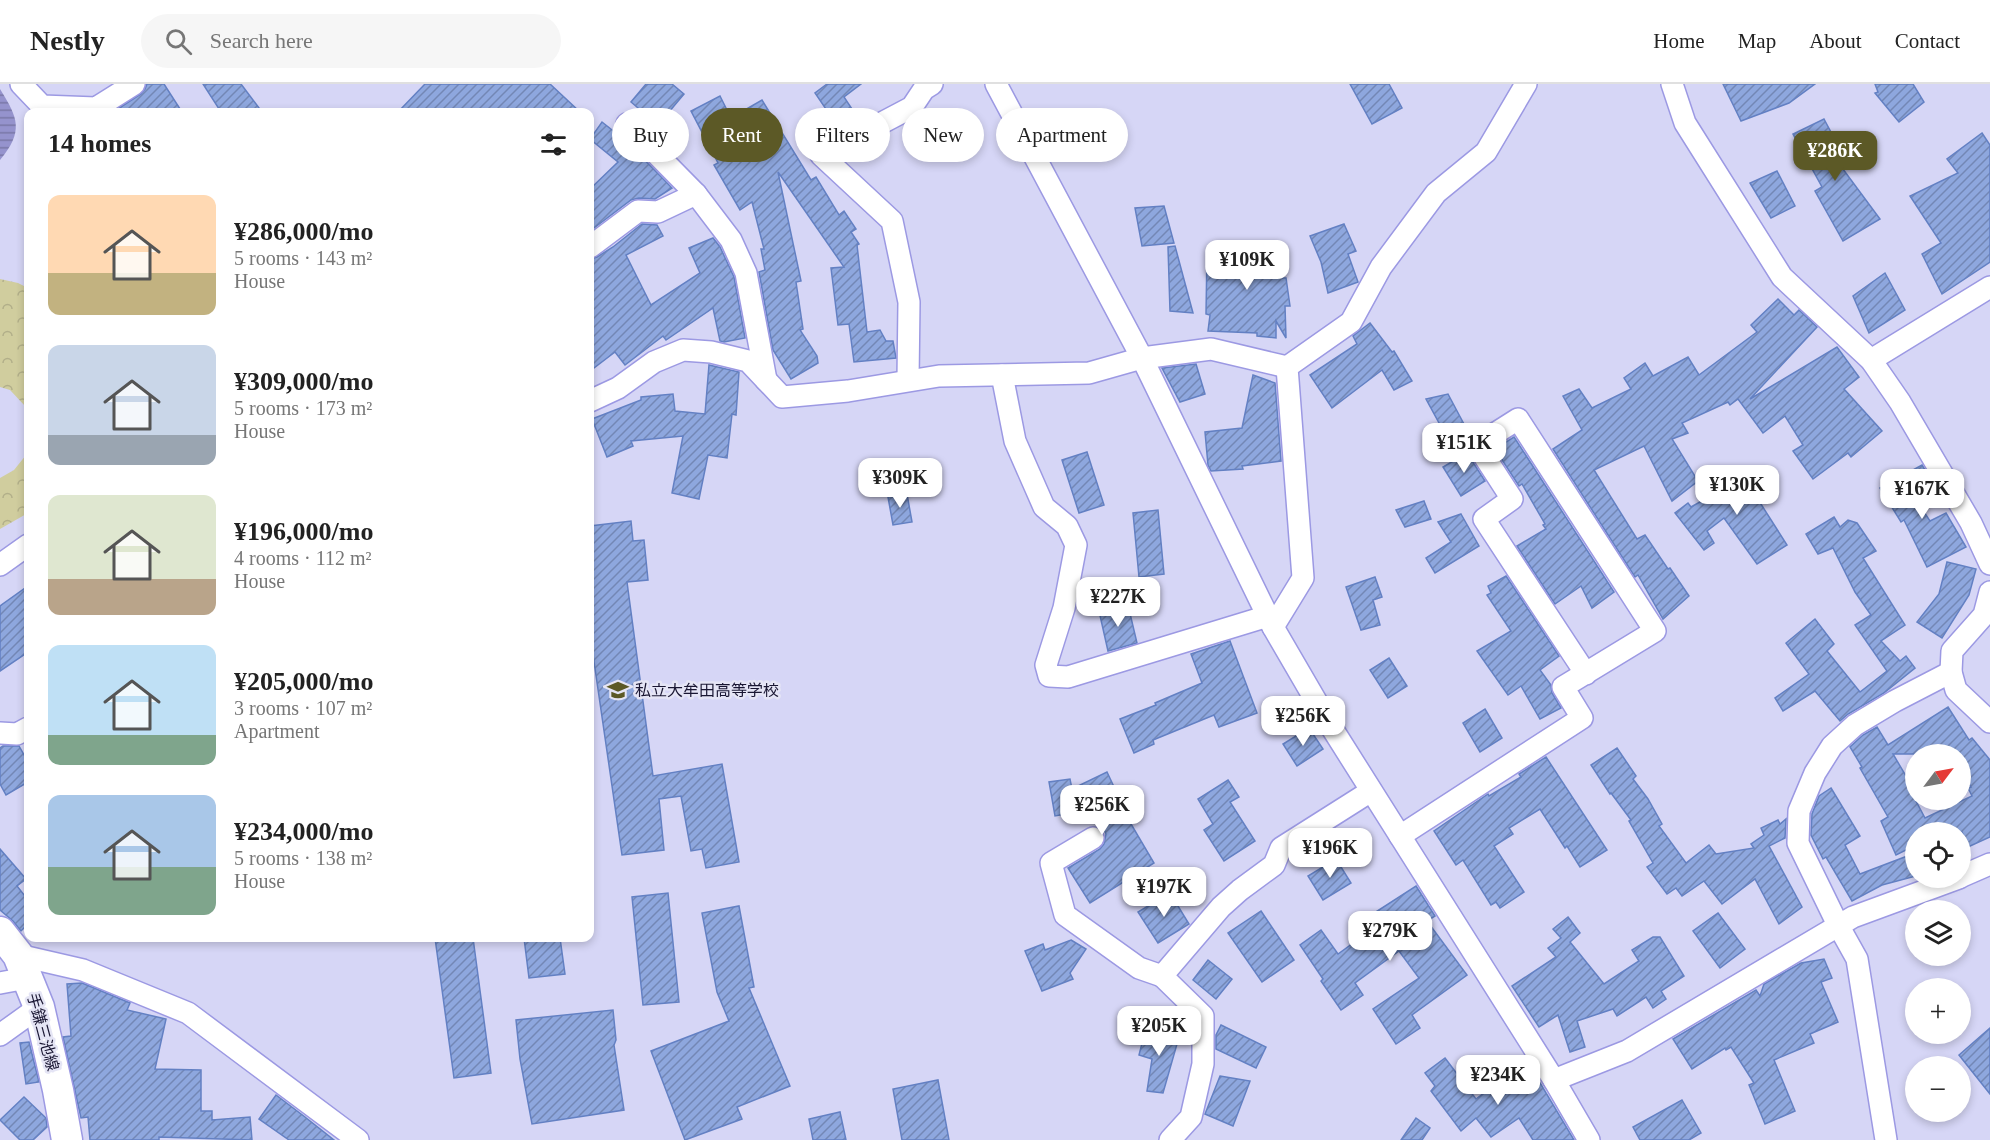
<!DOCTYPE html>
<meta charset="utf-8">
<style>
:root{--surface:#fff;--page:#f6f6f6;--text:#222;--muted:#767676;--line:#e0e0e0;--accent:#5c5926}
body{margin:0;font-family:"Times New Roman","Noto Sans JP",serif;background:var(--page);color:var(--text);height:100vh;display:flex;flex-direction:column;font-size:22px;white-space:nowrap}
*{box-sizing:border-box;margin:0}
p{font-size:20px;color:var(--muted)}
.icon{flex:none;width:33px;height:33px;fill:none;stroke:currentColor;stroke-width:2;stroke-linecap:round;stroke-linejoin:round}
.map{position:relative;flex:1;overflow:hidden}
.side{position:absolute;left:24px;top:24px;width:570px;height:834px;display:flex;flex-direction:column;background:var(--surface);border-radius:12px;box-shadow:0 3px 9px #0003}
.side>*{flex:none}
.hud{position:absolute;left:612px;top:24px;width:570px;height:54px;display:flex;gap:12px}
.needle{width:39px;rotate:58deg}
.controls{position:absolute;left:1905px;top:660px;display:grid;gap:12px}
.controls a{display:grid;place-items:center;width:66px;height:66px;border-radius:50%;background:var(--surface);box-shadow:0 3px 9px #0003;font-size:30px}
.price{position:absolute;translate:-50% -51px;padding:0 14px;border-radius:12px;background:#fff;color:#222;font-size:20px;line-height:39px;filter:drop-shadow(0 2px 3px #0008)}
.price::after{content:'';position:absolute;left:50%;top:36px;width:18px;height:14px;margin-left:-9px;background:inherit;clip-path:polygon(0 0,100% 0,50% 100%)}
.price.selected{background:var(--accent);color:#fff}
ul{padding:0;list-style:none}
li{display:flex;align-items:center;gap:18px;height:150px;padding:0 24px}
li span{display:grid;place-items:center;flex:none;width:168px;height:120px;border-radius:12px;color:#555}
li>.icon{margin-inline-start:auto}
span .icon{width:72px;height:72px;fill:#fffc;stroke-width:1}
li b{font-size:26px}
h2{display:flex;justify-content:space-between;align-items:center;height:72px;padding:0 24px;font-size:26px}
.pill{padding:0 21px;border-radius:27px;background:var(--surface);box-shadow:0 3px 9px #0003;font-size:21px;line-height:54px}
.pill.selected{background:var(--accent);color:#fff}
header{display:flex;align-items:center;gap:36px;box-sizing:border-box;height:84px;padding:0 30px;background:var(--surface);border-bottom:2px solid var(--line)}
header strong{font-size:28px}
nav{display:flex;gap:33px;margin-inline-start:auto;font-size:21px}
.search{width:420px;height:54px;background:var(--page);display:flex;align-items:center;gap:15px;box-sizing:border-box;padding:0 21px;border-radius:33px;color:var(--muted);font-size:22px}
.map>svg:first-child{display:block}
.forest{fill:url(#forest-crowns)}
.water{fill:url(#water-rules)}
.building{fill:url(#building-hatch);stroke:#6380c3;stroke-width:1.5;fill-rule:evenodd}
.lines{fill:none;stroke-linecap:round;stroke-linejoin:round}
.minor-casing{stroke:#9c99e3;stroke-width:24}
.secondary-casing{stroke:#9c99e3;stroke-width:33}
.minor{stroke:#fff;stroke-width:21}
.secondary{stroke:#fff;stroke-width:30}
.labels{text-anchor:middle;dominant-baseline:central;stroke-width:5;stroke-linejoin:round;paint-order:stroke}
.poi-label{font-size:16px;fill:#191632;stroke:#e5e5f5;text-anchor:start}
.street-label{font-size:16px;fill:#191632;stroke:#e5e5f5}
</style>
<header>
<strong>Nestly</strong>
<div class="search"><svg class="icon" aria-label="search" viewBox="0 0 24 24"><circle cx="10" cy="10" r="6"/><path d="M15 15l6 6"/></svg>Search here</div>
<nav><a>Home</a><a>Map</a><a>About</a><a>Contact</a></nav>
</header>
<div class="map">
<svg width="1990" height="1056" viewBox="0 0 1990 1056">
<defs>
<pattern id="forest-crowns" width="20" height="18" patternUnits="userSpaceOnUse" patternTransform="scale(1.5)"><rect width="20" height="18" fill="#d0cd9e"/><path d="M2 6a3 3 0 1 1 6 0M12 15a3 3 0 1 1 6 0" fill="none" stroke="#b2af89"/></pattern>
<pattern id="water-rules" width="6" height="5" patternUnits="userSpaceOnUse" patternTransform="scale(1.5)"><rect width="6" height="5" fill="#9593cd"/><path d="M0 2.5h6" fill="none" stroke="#7977a7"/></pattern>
<pattern id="building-hatch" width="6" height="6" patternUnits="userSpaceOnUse" patternTransform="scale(1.5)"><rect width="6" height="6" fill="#8ea7de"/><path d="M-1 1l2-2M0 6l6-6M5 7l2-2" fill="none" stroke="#7387b5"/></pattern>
</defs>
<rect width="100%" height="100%" fill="#d6d6f6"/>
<path class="forest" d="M0 195 18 199 28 204V429L0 445V394L14 386 26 371 25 322 10 306 0 303Z"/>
<path class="water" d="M0 5C18 34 24 47 0 76Z"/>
<g class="building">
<path d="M147 0H164L182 28H113L141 10 145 5Z"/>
<path d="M203 0H241L262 28H221Z"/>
<path d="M425 0H550L580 28H398Z"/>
<path d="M646 0H672L684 10 658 41 631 18Z"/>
<path d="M827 0H861L844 13 852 25 834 37 815 9Z"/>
<path d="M1350 0H1389L1402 24 1372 40Z"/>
<path d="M1723 0H1815L1789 19 1741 37Z"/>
<path d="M1875 0H1913L1924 18 1899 38 1875 9 1878 8Z"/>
<path d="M720 12 731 34 762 16 811 96 816 93 839 131 844 127 856 145 851 148 859 160 857 161 867 248 880 246 886 257H893L896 274 854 278 849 240 838 241 831 184 844 183 778 88 801 197 796 198 803 245 800 246 817 272 818 279 791 295 773 266 759 188 765 186 761 165H764L752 118 740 126 714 81 718 79 691 27Z"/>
<path d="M1824 35 1842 69 1834 73 1880 135 1843 157 1815 107 1822 103 1793 50Z"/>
<path d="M602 38 626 57 672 104 655 115 639 114 631 116 594 144 590 138V105L618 78 590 55Z"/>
<path d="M1982 49 1990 61V178L1942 210 1922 170 1941 159 1910 112 1958 89 1947 75Z"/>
<path d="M1777 87 1795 122 1771 134 1750 99Z"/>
<path d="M1164 122 1174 159 1142 162 1135 124Z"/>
<path d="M642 140 657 141 663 152 626 171 651 221 700 189 689 164 713 154 720 163 734 193 745 254 724 258 720 257 713 224 666 256 663 252 625 281 615 268 590 287V175L597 173 613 163Z"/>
<path d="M1344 140 1356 167 1348 170 1358 198 1328 209 1321 178 1310 152Z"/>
<path d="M1277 157 1282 194H1286L1290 222H1285L1286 254 1276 237V254L1257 252V249L1208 247 1210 231 1206 230 1207 169 1256 166 1255 158Z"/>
<path d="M1175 162 1193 229 1170 227 1168 163Z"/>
<path d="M1885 189 1905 226 1869 249 1853 212Z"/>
<path d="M1778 215 1794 231 1799 226 1817 243 1750 315 1837 263 1859 293 1844 305 1882 347 1851 373 1848 369 1813 395 1793 367 1803 361 1785 332 1763 349 1738 315 1730 321 1728 318 1682 339 1688 349 1672 355 1698 397 1672 417 1644 362 1594 386 1637 455 1645 451 1668 485 1670 484 1689 512 1663 535 1638 491 1635 493 1553 365 1582 346 1563 312 1579 305 1592 324 1631 305 1624 294 1645 279 1653 292 1688 273 1699 291 1757 248 1751 241Z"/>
<path d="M1370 239 1392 268 1394 267 1412 297 1394 306 1382 286 1332 324 1310 291 1357 260 1353 252Z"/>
<path d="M1196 280 1205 310 1180 318 1162 284Z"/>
<path d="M709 281 739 288 736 331 732 330 727 374 708 371 699 415 672 409 683 352 631 357 633 362 607 373 592 335 641 316V313L673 310 675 327 705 330Z"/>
<path d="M1253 291 1275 299 1281 377 1242 382 1243 385 1211 387 1208 381 1205 348 1242 344Z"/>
<path d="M1448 310 1465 342 1444 348 1426 315Z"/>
<path d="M1514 353 1614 508 1592 524 1581 502 1555 520 1517 462 1546 445 1543 441 1545 440 1522 400 1519 402 1495 365Z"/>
<path d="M1087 368 1104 421 1079 429 1062 376Z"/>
<path d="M1467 369 1485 397 1461 412 1443 383Z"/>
<path d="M1922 381 1928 391 1909 405 1930 437 1946 429 1966 463 1927 483 1904 436 1901 438 1880 404Z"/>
<path d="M1761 384 1776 406 1759 417 1787 461 1757 480 1724 434 1707 447 1714 459 1704 466 1675 429 1688 419 1691 423Z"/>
<path d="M907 410 912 438 893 441 888 413Z"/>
<path d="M1424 417 1431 435 1405 443 1396 426Z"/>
<path d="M1158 426 1164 490 1139 493 1133 429Z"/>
<path d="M1461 430 1479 462 1435 489 1426 474 1451 458 1438 438Z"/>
<path d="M1834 433 1840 443 1848 436 1857 439 1876 467 1863 474 1905 541 1881 557 1900 577 1906 572 1915 584 1884 609 1848 630 1840 637 1815 607 1783 627 1775 614 1809 590 1786 559 1815 535 1834 560 1827 567 1860 608 1887 587 1855 541 1871 531 1855 508 1833 464 1818 470 1806 450Z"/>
<path d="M631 437 633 457 644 456 648 496 627 498 653 692 722 680 739 778 706 784 702 765 691 767 681 712 659 715 664 766 622 771 590 550V442Z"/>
<path d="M1947 478 1976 485 1969 511 1942 554 1917 538 1939 510Z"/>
<path d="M1506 492 1559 572 1540 586 1551 601 1552 609 1561 624 1540 635 1521 602 1508 611 1477 567 1511 547 1487 511 1491 509 1488 502Z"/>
<path d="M1375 493 1382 513 1373 516 1380 541 1361 546 1346 503Z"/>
<path d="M28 502V568L0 587V522Z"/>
<path d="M1128 521 1137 559 1108 567 1099 527Z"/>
<path d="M1230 557 1257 629 1219 643 1214 631 1153 656 1154 660 1134 669 1120 635 1156 621 1155 619 1202 599 1191 570Z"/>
<path d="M1389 574 1407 602 1388 614 1370 586Z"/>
<path d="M1948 623 1969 656 1972 654 1990 676V753L1968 763 1962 748H1916V761L1896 771 1881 737 1888 733 1860 684 1862 683 1850 663 1863 651 1877 643 1888 661ZM1944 662 1950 670H1960V687L1971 703 1968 704 1972 712 1925 734 1916 717V709L1893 670H1933Z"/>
<path d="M1485 625 1502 654 1480 668 1463 639Z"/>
<path d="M1309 644 1323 665 1297 682 1283 660Z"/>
<path d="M3 662H19L28 678V698L6 711 0 700V664Z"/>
<path d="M1617 664 1636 692 1633 695 1648 715 1662 740 1659 742 1686 779 1709 761 1716 770 1754 764 1751 760 1764 751 1761 744 1778 736 1780 740 1786 735 1785 754 1769 762 1802 823 1779 840 1755 795 1722 820 1704 797 1682 812 1676 804 1667 810 1647 783 1653 779 1629 737 1631 736 1611 709 1610 710 1591 681Z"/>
<path d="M1546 673 1607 766 1580 783 1567 762 1565 764 1540 725 1509 744 1513 750 1494 762 1524 808 1500 824 1496 818 1491 821 1463 776 1456 781 1434 747 1488 710 1489 712 1521 693 1519 690Z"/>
<path d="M1107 688 1123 722 1121 723 1154 779 1090 819 1068 784 1100 765 1104 760 1106 750 1094 725 1055 732 1049 698 1070 695 1072 705Z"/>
<path d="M1228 696 1239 713 1230 718 1255 757 1224 777 1204 746 1213 740 1198 715Z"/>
<path d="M1831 704 1860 752 1845 761 1860 790 1910 771 1916 782V792L1882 801 1852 817 1826 773 1823 775 1811 751 1812 730 1819 712Z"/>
<path d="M0 765 26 795 17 802 28 816V840L21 847 13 837 0 826Z"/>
<path d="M1336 775 1351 799 1323 816 1308 792Z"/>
<path d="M1416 802 1435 832 1427 837 1467 891 1412 931 1420 944 1396 960 1373 925 1419 894 1399 867 1355 899 1363 911 1341 926 1321 897 1323 895 1300 861 1321 846 1338 870 1375 843 1368 833Z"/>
<path d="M668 809 679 918 643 921 632 813Z"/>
<path d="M1170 809 1189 840 1158 859 1138 828Z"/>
<path d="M739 822 754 903 749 904 790 1002 737 1023 742 1035 685 1056 651 967 729 937 717 908 702 829Z"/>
<path d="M1261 827 1294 876 1262 898 1228 849Z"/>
<path d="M1718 829 1745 865 1720 884 1693 847Z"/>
<path d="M1568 833 1580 849 1570 858 1604 900 1639 877 1632 866 1653 853H1660L1684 892 1661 907 1666 915 1653 924 1646 913 1617 932 1613 925 1577 937 1585 963 1570 968 1558 931 1539 943 1512 902 1556 873 1548 864 1561 854 1553 845Z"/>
<path d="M435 854H473L491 989 454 994Z"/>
<path d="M524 854H560L565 890 529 894Z"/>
<path d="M1071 856 1086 865 1070 889 1073 895 1042 907 1025 867 1043 860 1045 866Z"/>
<path d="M1824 875 1832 894 1821 898 1838 938 1810 950 1814 959 1774 976 1795 1027 1765 1040 1749 1001 1754 999 1731 963 1726 966 1725 964 1692 985 1673 955 1756 906 1760 912 1764 900 1801 879Z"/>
<path d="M1208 876 1232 895 1216 915 1193 896Z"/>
<path d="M82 899 130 919 127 926 166 935 155 985 201 986V1027H212V1036L250 1033 252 1056 159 1053V1056H90L88 1033 81 1034 63 953 71 952 67 900Z"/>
<path d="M613 926 616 956 614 961 624 1026 532 1040 520 975 516 936Z"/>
<path d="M1221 941 1266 963 1256 984 1216 965V951Z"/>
<path d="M1146 944 1179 953 1163 1009 1147 1007 1152 975 1139 971Z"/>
<path d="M1990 944V1010L1959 971Z"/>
<path d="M29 958 39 998 26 1000 20 959Z"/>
<path d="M1445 974 1476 1015 1497 999 1505 1010 1536 992 1574 1056H1533L1519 1034 1491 1053 1476 1034 1461 1047 1431 1007 1435 1002 1425 989Z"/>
<path d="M1220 992 1250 997 1233 1042 1205 1030Z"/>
<path d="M938 996 949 1056H902L893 1005Z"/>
<path d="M276 1011 305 1033 334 1056H289L259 1035Z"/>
<path d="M24 1013 46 1034 47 1043 33 1056H20L0 1036Z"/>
<path d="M1682 1016 1701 1049 1689 1056H1640L1633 1043Z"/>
<path d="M840 1028 846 1056H813L809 1035Z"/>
<path d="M1416 1034 1430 1044 1422 1056H1401Z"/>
</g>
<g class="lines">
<defs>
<g id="minor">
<path d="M21 0 42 22 96 24 134 0"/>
<path d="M996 0 1142 274 1273 543 1330 641 1554 996 1589 1056"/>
<path d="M1672 0 1685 39 1782 193 1871 276 1900 318 1971 439 1990 480"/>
<path d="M627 40 696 110 731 156 746 189 766 296"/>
<path d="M590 163 638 127 658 128 696 110"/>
<path d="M1871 276 1990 203"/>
<path d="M1002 291 1015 357 1044 423 1067 442 1076 461 1064 524 1046 581 1049 592 1068 593 1268 532"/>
<path d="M908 296 909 218 892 137 821 71 912 23 924 5 932 0"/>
<path d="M590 317 618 304 654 278 683 266 711 268 748 277 782 313 848 307 939 292 1089 289 1142 274 1211 265 1287 283"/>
<path d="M0 481 28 461"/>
<path d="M1990 508 1984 531 1952 567 1951 588 1956 606 1990 638"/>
<path d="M1273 543 1303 494 1287 283 1351 238 1381 183 1436 109 1486 68 1526 0"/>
<path d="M0 649 17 650 28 644"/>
<path d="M1400 752 1582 634 1563 603 1655 547 1518 335 1477 361 1512 415 1484 435 1586 590"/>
<path d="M1093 754 1051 779 1065 831 1139 884 1162 892"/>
<path d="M1960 793 1990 780"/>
<path d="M18 871 83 886 188 929 358 1056"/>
<path d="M0 899 27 894"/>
<path d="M0 951 39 923"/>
<path d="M1554 996 1627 967 1853 833 1959 794"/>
<path d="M1170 1056 1191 1033 1203 980V932L1162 892 1221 823 1240 806 1274 781 1281 764 1371 707"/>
<path d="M1886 1056 1857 875 1838 841 1798 759 1799 727 1815 689 1832 662 1855 641 1895 617 1951 588"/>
</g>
<path id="secondary" d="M0 848 18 871 39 923 58 1006 67 1056"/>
</defs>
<use href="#minor" class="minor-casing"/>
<use href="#secondary" class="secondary-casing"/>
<use href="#minor" class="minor"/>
<use href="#secondary" class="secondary"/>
</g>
<defs>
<symbol id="school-bare" viewBox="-9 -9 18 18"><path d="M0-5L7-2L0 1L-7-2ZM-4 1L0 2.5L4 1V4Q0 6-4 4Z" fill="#5c5926" stroke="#e5e5f5" stroke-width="2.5" paint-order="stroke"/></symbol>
</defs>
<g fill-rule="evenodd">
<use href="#school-bare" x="603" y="591" width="30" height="30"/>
</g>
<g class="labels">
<g class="poi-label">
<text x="635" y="606">私立大牟田高等学校</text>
</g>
<g class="street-label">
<text transform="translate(43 948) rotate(75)">手鎌三池線</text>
</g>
</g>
</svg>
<div class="controls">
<a><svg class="needle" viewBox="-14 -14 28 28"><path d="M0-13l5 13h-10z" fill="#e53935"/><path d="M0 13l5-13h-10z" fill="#767676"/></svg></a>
<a><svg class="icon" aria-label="locate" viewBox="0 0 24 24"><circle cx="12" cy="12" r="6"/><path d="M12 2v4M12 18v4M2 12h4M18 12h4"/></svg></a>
<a><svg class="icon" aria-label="layers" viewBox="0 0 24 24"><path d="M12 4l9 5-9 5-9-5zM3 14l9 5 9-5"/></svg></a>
<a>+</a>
<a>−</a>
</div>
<b class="price selected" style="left:1835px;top:98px">¥286K</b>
<b class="price" style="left:1247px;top:207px">¥109K</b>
<b class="price" style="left:1464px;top:390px">¥151K</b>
<b class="price" style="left:900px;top:425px">¥309K</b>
<b class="price" style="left:1737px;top:432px">¥130K</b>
<b class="price" style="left:1922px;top:436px">¥167K</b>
<b class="price" style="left:1118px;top:544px">¥227K</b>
<b class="price" style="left:1303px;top:663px">¥256K</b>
<b class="price" style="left:1102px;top:752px">¥256K</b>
<b class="price" style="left:1330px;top:795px">¥196K</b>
<b class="price" style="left:1164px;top:834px">¥197K</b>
<b class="price" style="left:1390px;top:878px">¥279K</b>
<b class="price" style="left:1159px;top:973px">¥205K</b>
<b class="price" style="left:1498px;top:1022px">¥234K</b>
<div class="hud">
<a class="pill">Buy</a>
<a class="pill selected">Rent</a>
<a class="pill">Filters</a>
<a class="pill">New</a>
<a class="pill">Apartment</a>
</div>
<section class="side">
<h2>14 homes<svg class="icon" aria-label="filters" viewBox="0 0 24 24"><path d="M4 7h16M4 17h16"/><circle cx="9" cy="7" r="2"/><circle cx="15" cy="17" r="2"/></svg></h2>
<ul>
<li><span style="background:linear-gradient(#ffd9b3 65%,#c2b280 0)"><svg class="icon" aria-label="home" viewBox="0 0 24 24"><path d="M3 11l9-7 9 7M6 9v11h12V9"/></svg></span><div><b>¥286,000/mo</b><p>5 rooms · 143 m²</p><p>House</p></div></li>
<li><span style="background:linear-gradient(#c9d6e8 75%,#9aa5b1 0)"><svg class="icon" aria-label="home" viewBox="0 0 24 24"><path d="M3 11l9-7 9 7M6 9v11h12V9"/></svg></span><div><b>¥309,000/mo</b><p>5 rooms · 173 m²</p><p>House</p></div></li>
<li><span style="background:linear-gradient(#dfe7d0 70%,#b9a48a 0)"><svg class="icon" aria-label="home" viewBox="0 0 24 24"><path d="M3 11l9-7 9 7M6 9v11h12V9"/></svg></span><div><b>¥196,000/mo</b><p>4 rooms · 112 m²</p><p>House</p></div></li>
<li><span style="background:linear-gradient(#bfe0f5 75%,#7fa58c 0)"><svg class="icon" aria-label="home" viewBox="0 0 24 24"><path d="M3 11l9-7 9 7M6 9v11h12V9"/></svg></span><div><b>¥205,000/mo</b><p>3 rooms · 107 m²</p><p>Apartment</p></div></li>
<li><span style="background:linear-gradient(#a9c7e8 60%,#7fa58c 0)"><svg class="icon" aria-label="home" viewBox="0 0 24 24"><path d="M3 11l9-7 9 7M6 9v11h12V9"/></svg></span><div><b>¥234,000/mo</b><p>5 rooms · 138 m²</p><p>House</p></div></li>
</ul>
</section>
</div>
